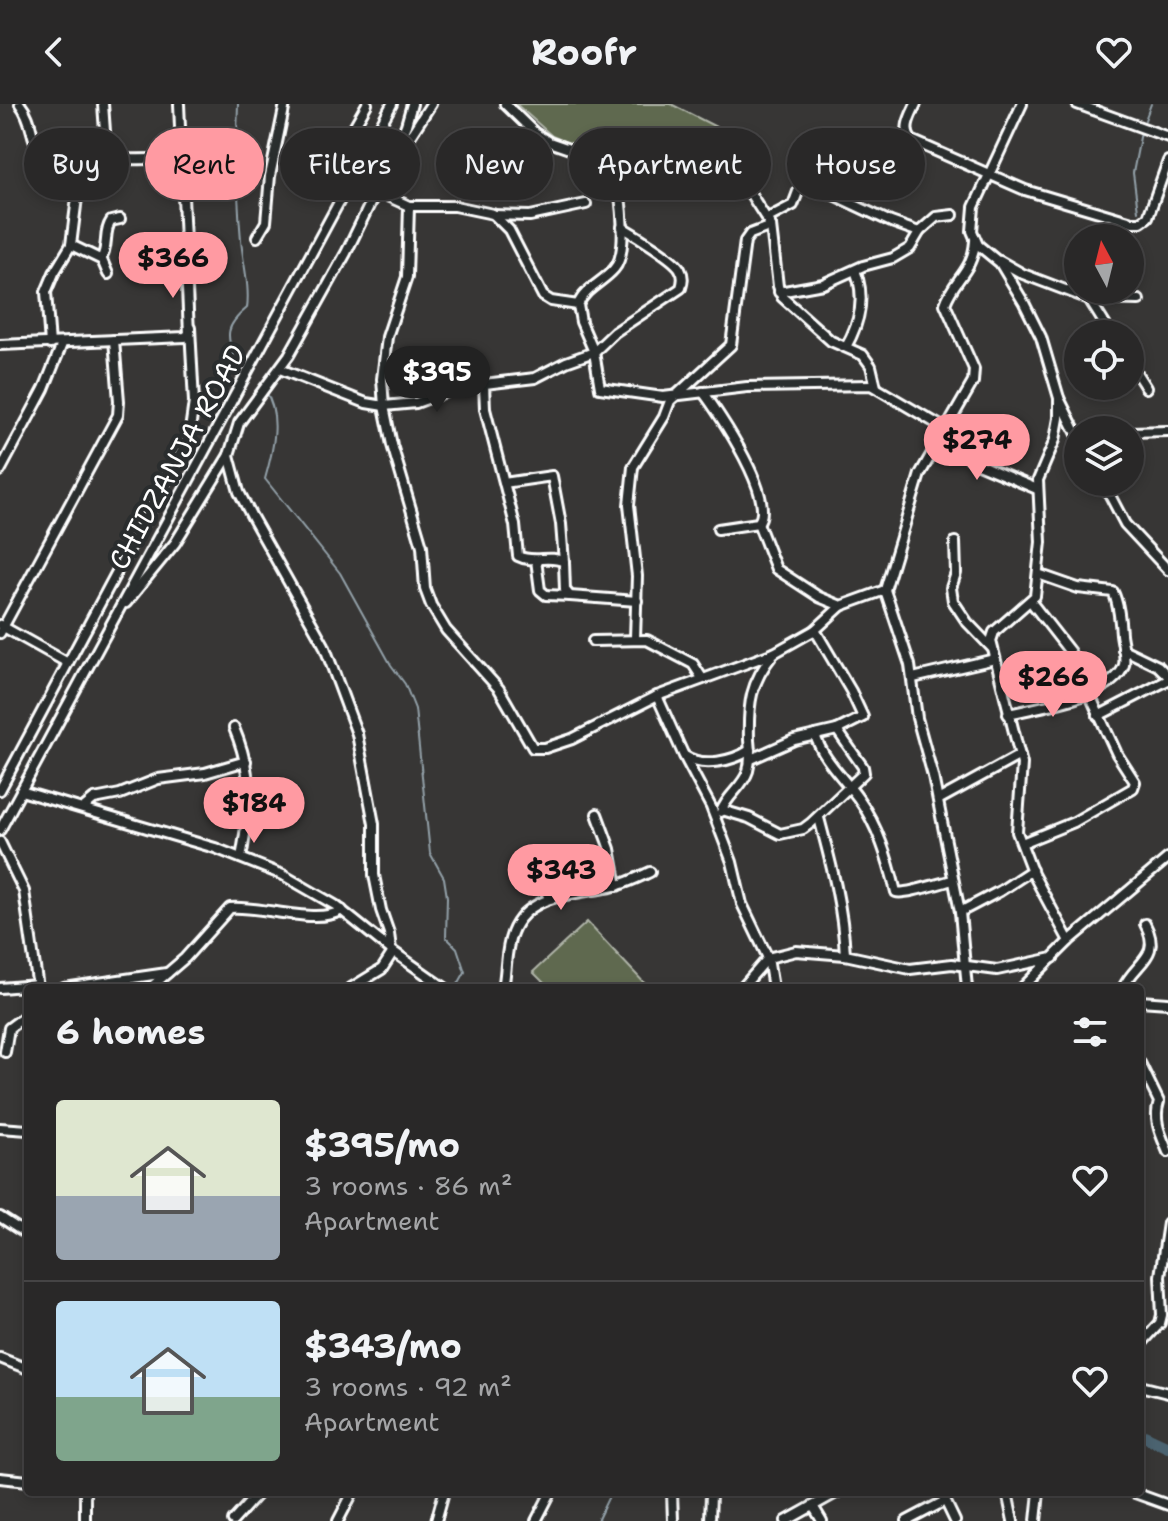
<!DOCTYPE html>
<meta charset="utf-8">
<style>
:root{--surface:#292828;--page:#353434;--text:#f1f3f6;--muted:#a5a6a8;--line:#454445;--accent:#ff9aa2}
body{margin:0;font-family:"Shantell Sans",sans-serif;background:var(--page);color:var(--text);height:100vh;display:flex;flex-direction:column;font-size:30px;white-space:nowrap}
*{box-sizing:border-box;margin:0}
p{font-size:26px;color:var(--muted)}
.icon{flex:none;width:44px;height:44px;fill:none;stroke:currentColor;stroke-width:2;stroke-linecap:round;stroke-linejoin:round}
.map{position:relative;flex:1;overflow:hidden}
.drawer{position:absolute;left:24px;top:880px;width:1120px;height:512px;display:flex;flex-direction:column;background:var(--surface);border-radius:8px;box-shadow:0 4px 12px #0003,0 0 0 2px var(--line)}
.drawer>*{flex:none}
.hud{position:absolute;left:24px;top:24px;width:1120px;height:72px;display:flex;gap:16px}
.needle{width:52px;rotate:353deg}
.buttons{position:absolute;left:1064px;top:120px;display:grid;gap:16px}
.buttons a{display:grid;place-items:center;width:80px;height:80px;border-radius:50%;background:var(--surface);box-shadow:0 4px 12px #0003,0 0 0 2px var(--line);font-size:40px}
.price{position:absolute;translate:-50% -68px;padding:0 18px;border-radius:28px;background:var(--accent);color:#111;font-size:26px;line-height:52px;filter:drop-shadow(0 2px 4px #0008)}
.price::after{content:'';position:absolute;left:50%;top:48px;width:24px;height:18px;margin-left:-12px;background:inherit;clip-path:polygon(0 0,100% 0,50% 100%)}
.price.selected{background:#222;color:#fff}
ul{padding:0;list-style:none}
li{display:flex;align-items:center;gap:24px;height:200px;padding:0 32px}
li+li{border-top:2px solid var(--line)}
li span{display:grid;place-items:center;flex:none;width:224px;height:160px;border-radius:8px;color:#555}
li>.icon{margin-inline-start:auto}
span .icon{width:96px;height:96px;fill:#fffc;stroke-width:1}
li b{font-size:34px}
h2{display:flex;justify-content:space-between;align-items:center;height:96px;padding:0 32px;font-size:34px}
.tag{padding:0 28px;border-radius:36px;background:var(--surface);box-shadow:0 4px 12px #0003,0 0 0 2px var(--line);font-size:28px;line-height:72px}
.tag.selected{background:var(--accent);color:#111}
header{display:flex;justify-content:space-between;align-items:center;height:104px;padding:0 32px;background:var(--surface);font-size:36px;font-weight:700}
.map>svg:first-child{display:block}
.green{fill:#5f6950;stroke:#afb4a8;stroke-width:2}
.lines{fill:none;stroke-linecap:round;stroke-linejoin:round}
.stream{stroke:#93a1a9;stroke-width:2}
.river{stroke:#4b636f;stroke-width:12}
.minor-casing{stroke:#fff;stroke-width:14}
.minor{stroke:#2a2d2e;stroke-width:8}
.labels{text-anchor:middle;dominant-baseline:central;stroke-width:8;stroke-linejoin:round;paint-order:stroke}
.street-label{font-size:28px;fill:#fff;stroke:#2a2d2e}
</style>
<header><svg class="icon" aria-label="back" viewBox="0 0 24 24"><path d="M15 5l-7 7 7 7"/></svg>Roofr<svg class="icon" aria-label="heart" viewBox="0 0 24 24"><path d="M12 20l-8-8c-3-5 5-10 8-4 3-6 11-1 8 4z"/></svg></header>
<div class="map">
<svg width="1168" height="1417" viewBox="0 0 1168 1417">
<rect width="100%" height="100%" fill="#373635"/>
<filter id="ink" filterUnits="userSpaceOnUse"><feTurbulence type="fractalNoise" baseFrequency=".0125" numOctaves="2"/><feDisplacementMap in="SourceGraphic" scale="16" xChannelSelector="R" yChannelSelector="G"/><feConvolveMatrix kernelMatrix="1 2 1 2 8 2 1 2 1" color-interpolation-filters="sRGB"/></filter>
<g filter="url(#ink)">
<g class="green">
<path d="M516 0H671L724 27 737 63 718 71H620L611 57 552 32Z"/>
<path d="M587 818 649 884H549L533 868Z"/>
</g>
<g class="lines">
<g class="stream">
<path d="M1145 16 1151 0"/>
<path d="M1138 107 1133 69 1141 28"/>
<path d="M236 260C227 231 223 224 247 204 250 182 243 159 241 136 237 91 236 46 238 0"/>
<path d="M265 286C282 312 273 347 265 375L340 469 391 561 405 580 415 605 430 749 444 774 447 793 446 833 457 844 465 868 457 882"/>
<path d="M597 1417 611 1388"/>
</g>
<path class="river" d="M1140 1330 1168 1343"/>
<defs>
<g id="minor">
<path d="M20 0C33 16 30 34 39 45 50 59 159 55 182 54"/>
<path d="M103 0 107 55"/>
<path d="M505 0 535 29 549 38 601 56 624 77 714 75 750 89 771 122 778 182 782 193 831 237 863 251 871 262 876 283"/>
<path d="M916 0C910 13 903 24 911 36L1025 86 1132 118H1141L1148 113 1168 57"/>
<path d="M1022 0 974 103 972 127 978 141 1000 159 1024 199 1041 233 1059 294 1078 332"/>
<path d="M1077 0 1168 33"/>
<path d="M319 53 332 56 336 54 367 0"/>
<path d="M393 59 431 0"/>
<path d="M616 71C621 92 629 149 614 165 603 178 584 185 578 201L581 218 594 248 600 284 663 293 747 283 871 281 946 325"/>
<path d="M79 78 94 55"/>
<path d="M376 87 409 102H455L493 110 509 126 543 192 551 197 578 201"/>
<path d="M409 102 407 173 387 233 382 275 384 302 392 341 422 442 425 485 431 501 446 526 499 585 533 644H545L572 635 657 592 774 549 815 526 841 502 885 486"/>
<path d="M494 111 530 112 586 100"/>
<path d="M768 114 793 101 799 85 812 81 891 118 919 128 936 113 953 111"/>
<path d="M257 133 266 118 270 72 285 0"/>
<path d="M71 141 102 156 108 170"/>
<path d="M101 155C109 143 103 128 111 117L120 115"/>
<path d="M1000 157 1023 170 1089 195 1139 196"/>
<path d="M779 188 823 180 863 162 893 154 910 144 920 127"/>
<path d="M1089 195 1111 230"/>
<path d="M50 240 46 188 54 169 71 141 82 54"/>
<path d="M0 241 185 233 189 230 179 0"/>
<path d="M846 243C860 218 866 193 855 166"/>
<path d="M1130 259 1146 284"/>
<path d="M280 265 366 299 384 302 416 299 459 283 535 274 566 258 594 248 615 228 681 184C683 177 684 172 680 165 675 155 634 130 622 123"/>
<path d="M484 281 485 305 515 421 518 452C533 460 550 450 564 458L565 486 570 492 637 497"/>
<path d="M703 288C719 309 778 397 758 419L718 425"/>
<path d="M1059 294V314L1055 336 1038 376 1041 438 1035 492 994 528 991 537 1022 660 1017 728 1033 770 1069 837"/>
<path d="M1130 328 1168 327"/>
<path d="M941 332 978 360 1037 385"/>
<path d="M229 351 239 388 252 413 324 541 357 630 374 720V771L381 806 389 829 391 846"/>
<path d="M0 367 44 285 62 240"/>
<path d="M1103 378 1125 420 1168 466"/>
<path d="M504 379 552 372 561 420 564 458"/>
<path d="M758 419 776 465 819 493 841 502"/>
<path d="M955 438 956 469 951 484 953 497 967 518 992 544"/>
<path d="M536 456 540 486 546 491 570 492"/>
<path d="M126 499 175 439 229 351 239 319 289 251 346 149 385 69 406 21 412 0"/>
<path d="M0 521 68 559"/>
<path d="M0 529 118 311 119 297 114 236"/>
<path d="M635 534 637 472 629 401 633 363 664 313 670 297 731 241 745 137 750 130 771 122"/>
<path d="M593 537 647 536 693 560 702 574"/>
<path d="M1123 545 1158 562 1168 572"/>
<path d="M913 574 995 555"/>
<path d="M657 592 684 652 711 703 732 758 742 800 768 854 773 884"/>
<path d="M1008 610C1037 603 1114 593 1124 561 1126 552 1122 539 1121 530 1120 517 1119 500 1113 488L1078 484 1038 470"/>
<path d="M1098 612 1168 576"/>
<path d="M234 624C254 671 250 705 241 754"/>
<path d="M815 631C823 656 843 673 858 694 878 722 888 755 896 788 904 791 940 779 953 776"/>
<path d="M685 652C703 664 733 657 750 646"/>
<path d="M751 655 794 636 837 626 863 613 851 587 815 526"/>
<path d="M0 686 189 333 194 298 190 224"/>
<path d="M21 687 215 744 283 771 335 801 391 846 445 884"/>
<path d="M938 696 1020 651"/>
<path d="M83 704 94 695 120 690 158 675 205 669 246 657"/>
<path d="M722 706 749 714 780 730 803 725 811 719 864 669 863 663 837 626"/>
<path d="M721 708C727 691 743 683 748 667 751 656 750 647 749 636 748 599 750 579 774 549"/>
<path d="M597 710 610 745 617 782"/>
<path d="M819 714C831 759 843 804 845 851"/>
<path d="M0 726 392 0"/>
<path d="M0 738 24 787 38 884"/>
<path d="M1022 739 1074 718 1133 684 1135 678 1117 650 1070 548 1031 498"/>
<path d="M532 749 549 795"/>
<path d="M960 808 1000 787 1032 766"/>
<path d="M0 884 37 881"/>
<path d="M64 884 167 869"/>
<path d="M150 884 185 854 230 804C262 801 317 822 342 806"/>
<path d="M351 884 382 865 393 848"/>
<path d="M503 884C507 865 505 847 512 829 528 787 580 791 615 782 627 779 639 773 650 768"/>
<path d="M742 884 768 854 796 847 845 851 910 865 952 860 997 866 1053 854"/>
<path d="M967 884 960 808 933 672 917 614 910 561 885 486 920 370 973 278 974 265 945 200C954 174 973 168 975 137"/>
<path d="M1022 884 1069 837 1168 754"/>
<path d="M1123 884C1135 858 1163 853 1145 820"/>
<path d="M1140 897 1168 899"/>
<path d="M5 948 9 924 28 910"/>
<path d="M1140 959 1159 998C1153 1017 1161 1031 1168 1048"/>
<path d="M0 1024 28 1026"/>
<path d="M0 1113 28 1131"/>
<path d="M1140 1241 1160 1219 1162 1211 1160 1172 1168 1119"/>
<path d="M0 1254 28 1265"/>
<path d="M1140 1282 1168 1289"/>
<path d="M0 1374 28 1377"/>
<path d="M672 1388 673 1417"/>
<path d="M941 1388 955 1417"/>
<path d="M1007 1388 1013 1417"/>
<path d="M1132 1388 1168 1401"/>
<path d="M813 1402 822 1417"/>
<path d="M85 1417V1388"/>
<path d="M233 1417 259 1388"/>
<path d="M338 1417 353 1388"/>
<path d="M436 1417 444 1388"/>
<path d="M536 1417 551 1388"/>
<path d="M710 1417 711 1390 715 1388"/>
<path d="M786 1417 838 1388"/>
<path d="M907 1417 945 1397"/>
<path d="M1036 1417 1039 1388"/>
</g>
</defs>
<use href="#minor" class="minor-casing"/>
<use href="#minor" class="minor"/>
</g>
</g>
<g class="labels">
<g class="street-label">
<text transform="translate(177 353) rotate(-61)">CHIDZANJA ROAD</text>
</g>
</g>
</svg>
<div class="buttons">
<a><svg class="needle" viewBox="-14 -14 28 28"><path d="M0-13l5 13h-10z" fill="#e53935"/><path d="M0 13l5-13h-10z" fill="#a5a6a8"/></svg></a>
<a><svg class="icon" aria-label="locate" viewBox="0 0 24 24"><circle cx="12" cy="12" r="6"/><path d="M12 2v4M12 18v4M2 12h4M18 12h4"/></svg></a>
<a><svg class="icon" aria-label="layers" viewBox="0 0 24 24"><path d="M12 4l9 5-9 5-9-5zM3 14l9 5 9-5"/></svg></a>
</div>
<b class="price" style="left:173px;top:196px">$366</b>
<b class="price selected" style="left:437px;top:310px">$395</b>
<b class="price" style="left:977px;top:378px">$274</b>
<b class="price" style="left:1053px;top:615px">$266</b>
<b class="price" style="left:254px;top:741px">$184</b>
<b class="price" style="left:561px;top:808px">$343</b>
<div class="hud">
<a class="tag">Buy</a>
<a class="tag selected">Rent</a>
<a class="tag">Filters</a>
<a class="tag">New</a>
<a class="tag">Apartment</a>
<a class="tag">House</a>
</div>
<section class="drawer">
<h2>6 homes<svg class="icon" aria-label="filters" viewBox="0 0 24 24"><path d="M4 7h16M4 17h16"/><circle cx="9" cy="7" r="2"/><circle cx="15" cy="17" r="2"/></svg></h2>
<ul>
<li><span style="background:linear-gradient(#dfe7d0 60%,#9aa5b1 0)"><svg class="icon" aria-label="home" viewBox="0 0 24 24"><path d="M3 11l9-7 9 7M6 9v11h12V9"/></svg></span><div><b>$395/mo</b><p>3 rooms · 86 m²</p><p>Apartment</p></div><svg class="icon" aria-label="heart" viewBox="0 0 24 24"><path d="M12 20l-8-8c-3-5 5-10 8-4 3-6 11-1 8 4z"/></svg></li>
<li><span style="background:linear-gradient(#bfe0f5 60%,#7fa58c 0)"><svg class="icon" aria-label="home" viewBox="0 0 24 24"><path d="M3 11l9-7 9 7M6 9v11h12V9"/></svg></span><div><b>$343/mo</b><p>3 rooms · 92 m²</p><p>Apartment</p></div><svg class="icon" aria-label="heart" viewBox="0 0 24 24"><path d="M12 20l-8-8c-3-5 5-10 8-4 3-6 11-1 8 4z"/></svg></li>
</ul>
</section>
</div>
